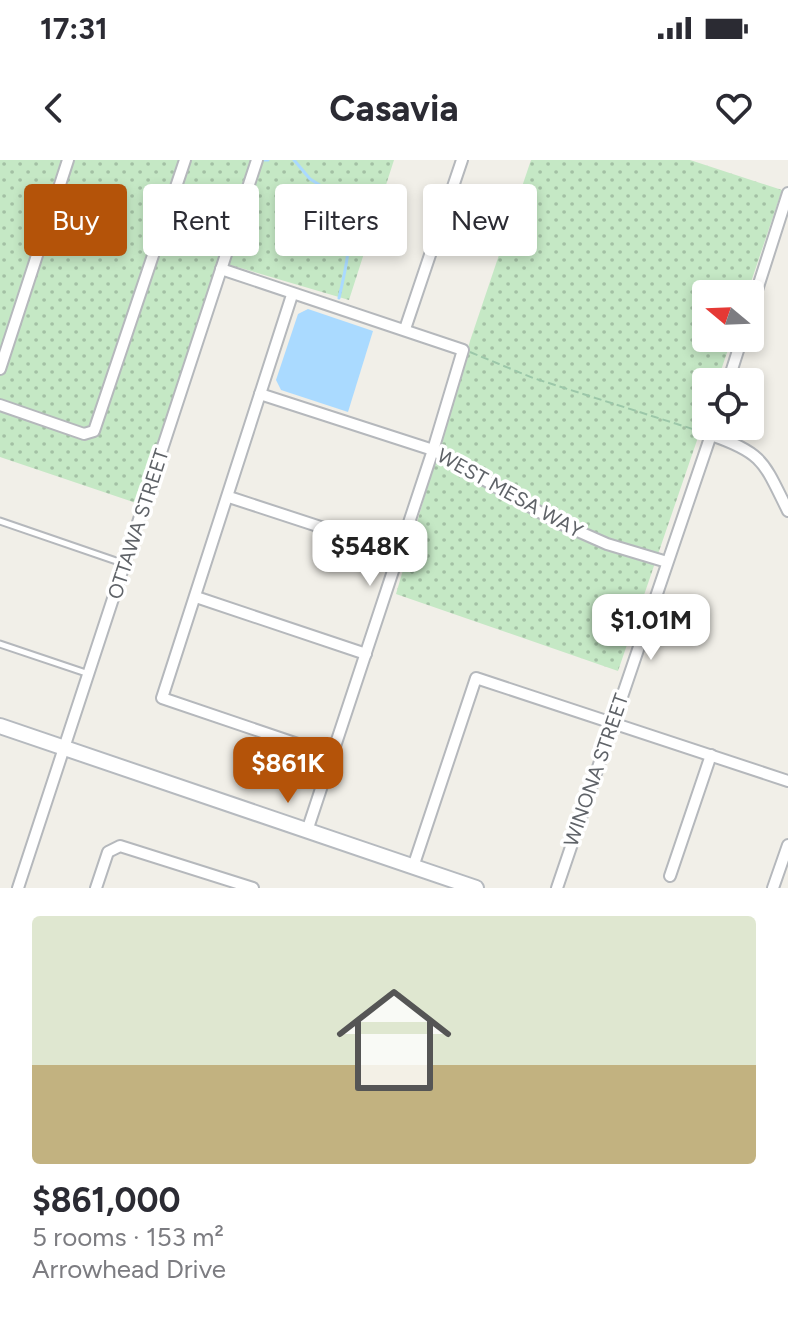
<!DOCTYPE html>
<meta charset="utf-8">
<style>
:root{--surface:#fff;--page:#f2f2f3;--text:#2b2b33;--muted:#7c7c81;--accent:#b45309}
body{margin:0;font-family:Figtree,sans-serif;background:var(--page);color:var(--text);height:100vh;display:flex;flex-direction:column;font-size:30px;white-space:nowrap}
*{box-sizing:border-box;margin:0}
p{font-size:26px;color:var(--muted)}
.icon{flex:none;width:44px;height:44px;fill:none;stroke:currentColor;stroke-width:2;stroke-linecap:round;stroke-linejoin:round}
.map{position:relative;height:728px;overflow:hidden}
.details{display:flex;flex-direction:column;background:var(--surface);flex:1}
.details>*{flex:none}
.guide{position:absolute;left:24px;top:24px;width:740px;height:72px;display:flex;gap:16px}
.needle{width:52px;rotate:289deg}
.controls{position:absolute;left:692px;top:120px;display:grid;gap:16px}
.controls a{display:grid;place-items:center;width:72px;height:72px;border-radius:8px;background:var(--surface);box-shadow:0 4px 12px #0003;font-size:40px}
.price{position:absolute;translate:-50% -68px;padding:0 18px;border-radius:16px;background:#fff;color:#222;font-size:26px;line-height:52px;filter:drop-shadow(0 2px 4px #0008)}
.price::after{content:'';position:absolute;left:50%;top:48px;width:24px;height:18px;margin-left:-12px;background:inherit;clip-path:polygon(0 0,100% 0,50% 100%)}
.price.current{background:var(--accent);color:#fff}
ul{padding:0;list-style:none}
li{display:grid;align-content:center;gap:16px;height:424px;padding:0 32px}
li span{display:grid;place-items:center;height:248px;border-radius:8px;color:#555}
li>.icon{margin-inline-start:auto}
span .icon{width:144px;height:144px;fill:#fffc;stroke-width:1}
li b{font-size:34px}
.pill{padding:0 28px;border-radius:8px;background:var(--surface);box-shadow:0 4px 12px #0003;font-size:28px;line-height:72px}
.pill.current{background:var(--accent);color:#fff}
.status{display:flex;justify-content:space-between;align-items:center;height:56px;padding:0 40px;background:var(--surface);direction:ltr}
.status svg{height:22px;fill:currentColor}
header{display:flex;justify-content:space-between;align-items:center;height:104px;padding:0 32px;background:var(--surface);font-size:36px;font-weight:700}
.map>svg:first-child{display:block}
.grass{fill:url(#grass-dots)}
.water{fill:#aadaff}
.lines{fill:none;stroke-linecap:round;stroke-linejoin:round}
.stream{stroke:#aadaff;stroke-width:3}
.service-casing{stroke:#b5b8bc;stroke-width:9}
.minor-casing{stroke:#b5b8bc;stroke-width:14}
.secondary-casing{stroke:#b6babf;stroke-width:18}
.path{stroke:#9cc7a9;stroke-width:2;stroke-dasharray:8 4;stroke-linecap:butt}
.service{stroke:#fff;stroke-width:5}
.minor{stroke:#fff;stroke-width:10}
.secondary{stroke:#fff;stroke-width:14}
.labels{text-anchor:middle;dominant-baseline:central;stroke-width:7;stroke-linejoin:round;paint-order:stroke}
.street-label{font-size:20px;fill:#5f6368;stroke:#fff}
</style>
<div class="status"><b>17:31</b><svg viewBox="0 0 49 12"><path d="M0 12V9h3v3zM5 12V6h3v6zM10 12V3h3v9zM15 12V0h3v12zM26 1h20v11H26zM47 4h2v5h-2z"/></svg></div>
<header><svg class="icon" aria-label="back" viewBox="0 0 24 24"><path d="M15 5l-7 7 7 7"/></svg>Casavia<svg class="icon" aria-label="heart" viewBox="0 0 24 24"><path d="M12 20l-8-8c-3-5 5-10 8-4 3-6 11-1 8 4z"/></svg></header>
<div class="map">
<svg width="788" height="728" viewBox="0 0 788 728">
<defs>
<pattern id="grass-dots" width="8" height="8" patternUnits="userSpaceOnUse" patternTransform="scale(2)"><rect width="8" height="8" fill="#c5e8c5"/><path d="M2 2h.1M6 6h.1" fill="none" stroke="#a3c0a4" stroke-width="1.8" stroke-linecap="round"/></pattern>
</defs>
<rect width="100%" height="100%" fill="#f1efe8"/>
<g class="grass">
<path d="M0 0H394L349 140 227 104 145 346 0 297Z"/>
<path d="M531 0H690L782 30 747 134H706V178H732L717 222H706V254L618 511 396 434 470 181Z"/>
</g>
<path class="water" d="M308 149 373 171 348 252 281 230 276 220 298 154Z"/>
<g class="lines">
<g class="stream">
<path d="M264 0H268"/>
<path d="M294 0 310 19 344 40C354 75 347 104 339 138"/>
</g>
<defs>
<g id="service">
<path d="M0 361 125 404"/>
<path d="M0 484 89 514"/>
</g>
<g id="minor">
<path d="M221 109 463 190 433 290 307 671"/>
<path d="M292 135 162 538 333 596"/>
<path d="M750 152 788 33"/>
<path d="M405 169 462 0"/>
<path d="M0 209 68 0"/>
<path d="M728 222 742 178"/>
<path d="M260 234 433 290 555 361 607 384 667 402"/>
<path d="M0 245 84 274 94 271 185 0"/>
<path d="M711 275C764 293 764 303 788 351"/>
<path d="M229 337 400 393"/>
<path d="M196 437 366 494"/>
<path d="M413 707 476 518 788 621"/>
<path d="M670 716 711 595"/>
<path d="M18 728 257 0"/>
<path d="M96 728 108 692 120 686 253 728"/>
<path d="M557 728 714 266"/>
<path d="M773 728 788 685"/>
</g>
<path id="secondary" d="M0 566 476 728"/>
</defs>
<use href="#service" class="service-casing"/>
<use href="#minor" class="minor-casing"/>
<use href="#secondary" class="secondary-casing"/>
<path class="path" d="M470 192 533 218 702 272"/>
<use href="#service" class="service"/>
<use href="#minor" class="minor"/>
<use href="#secondary" class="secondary"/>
</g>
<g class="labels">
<g class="street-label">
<text transform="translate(510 333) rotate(29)">WEST MESA WAY</text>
<text transform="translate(138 364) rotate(-72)">OTTAWA STREET</text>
<text transform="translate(596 610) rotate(-71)">WINONA STREET</text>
</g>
</g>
</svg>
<div class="controls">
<a><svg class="needle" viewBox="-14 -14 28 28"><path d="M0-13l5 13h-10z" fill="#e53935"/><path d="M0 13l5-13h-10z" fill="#7c7c81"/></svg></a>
<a><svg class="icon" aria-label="locate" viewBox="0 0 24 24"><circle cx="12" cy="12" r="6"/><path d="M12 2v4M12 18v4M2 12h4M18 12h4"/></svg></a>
</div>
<b class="price" style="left:370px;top:428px">$548K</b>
<b class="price" style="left:651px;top:502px">$1.01M</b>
<b class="price current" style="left:288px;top:645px">$861K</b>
<div class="guide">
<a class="pill current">Buy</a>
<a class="pill">Rent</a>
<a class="pill">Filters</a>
<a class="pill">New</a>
</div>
</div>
<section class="details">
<ul>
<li><span style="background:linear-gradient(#dfe7d0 60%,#c2b280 0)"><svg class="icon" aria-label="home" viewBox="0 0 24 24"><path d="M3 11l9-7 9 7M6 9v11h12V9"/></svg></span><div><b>$861,000</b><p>5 rooms · 153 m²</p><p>Arrowhead Drive</p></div></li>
</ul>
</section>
